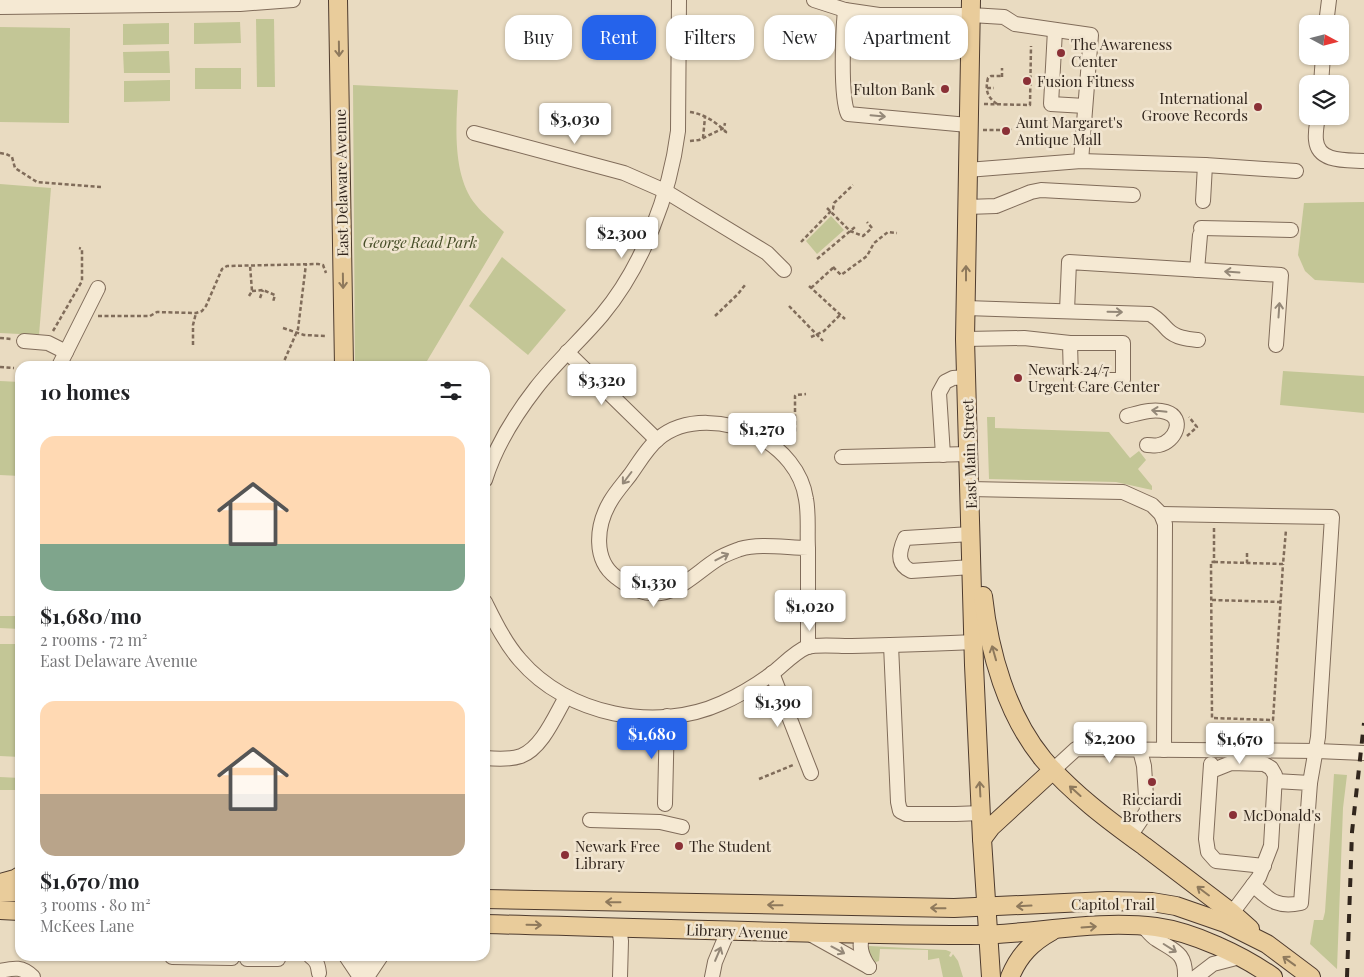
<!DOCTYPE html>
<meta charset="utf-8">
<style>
:root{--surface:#fff;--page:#f6f6f6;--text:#202124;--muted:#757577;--accent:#2563eb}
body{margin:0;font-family:"Playfair Display",serif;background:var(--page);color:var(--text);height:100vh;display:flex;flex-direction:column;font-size:19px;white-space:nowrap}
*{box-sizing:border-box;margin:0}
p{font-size:16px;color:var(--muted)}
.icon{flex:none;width:28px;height:28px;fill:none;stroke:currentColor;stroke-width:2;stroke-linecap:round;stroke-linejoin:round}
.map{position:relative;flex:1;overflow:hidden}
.side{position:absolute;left:15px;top:361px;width:475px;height:600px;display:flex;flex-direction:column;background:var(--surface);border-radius:15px;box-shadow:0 1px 4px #0004}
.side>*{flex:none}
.top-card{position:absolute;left:505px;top:15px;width:475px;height:45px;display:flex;gap:10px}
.needle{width:32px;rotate:97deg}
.fabs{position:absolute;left:1299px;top:15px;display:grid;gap:10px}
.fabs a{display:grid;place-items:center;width:50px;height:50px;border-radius:10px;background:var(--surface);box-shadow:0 1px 4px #0004;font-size:25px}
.price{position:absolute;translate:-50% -42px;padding:0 11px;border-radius:5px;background:#fff;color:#222;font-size:16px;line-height:32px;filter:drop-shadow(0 1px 2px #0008)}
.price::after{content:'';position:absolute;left:50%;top:30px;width:15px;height:11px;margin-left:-8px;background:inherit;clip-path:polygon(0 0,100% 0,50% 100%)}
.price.selected{background:var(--accent);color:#fff}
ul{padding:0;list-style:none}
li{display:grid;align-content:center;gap:10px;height:265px;padding:0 25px}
li span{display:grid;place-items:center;height:155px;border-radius:15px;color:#555}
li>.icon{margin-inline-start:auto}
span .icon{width:90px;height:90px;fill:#fffc;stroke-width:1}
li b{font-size:21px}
h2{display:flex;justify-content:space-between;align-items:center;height:60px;padding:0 25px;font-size:21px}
.chip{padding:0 18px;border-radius:15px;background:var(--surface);box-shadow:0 1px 4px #0004;font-size:18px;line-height:45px}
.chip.selected{background:var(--accent);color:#fff}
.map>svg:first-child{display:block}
.green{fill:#c3c696}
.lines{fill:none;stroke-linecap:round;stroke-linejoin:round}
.minor-casing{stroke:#806c5a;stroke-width:16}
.major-casing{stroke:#4e3b2e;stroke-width:20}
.path{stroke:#806c5a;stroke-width:2.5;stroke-dasharray:4 2.5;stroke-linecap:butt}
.minor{stroke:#f5e9d3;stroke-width:14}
.major{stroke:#e9cc9b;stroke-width:18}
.rail{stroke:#32261d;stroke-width:4;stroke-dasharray:9 9;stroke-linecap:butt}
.oneway{stroke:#8e795c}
.oneway2{stroke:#948878}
.poi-dot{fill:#8a3036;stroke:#f1e5d0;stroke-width:2}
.labels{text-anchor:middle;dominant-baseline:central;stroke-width:5;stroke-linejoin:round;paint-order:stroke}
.poi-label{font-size:15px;fill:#32261d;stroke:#f1e5d0;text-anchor:start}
.street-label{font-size:15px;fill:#32261d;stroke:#f1e5d0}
.park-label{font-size:15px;font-style:italic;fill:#454c26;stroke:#f1e5d0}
</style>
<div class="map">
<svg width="1364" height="977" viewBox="0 0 1364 977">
<rect width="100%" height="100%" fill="#e9dbc1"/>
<g class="green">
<path d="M256 19H274L275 87H257Z"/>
<path d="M240 22 241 43 194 44V23Z"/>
<path d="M169 23V44L123 45V24Z"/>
<path d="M0 27 70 28 69 123 0 122Z"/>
<path d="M169 51 170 73H124L123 52Z"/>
<rect x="195" y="68" width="46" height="21"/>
<path d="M170 80V101L124 102V81Z"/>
<path d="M353 85 458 90C456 125 452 176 476 205 484 215 495 223 504 232L424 366H355Z"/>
<path d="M0 184 51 188 39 335 0 333Z"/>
<path d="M1364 202V283L1315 280 1305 271 1298 255 1304 203Z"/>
<path d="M831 216 844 230 817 254 806 241Z"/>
<path d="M502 257 566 310 528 355 469 306Z"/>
<path d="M1283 371 1364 376V413L1280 405Z"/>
<path d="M0 381 20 382V476L0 475Z"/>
<path d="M987 417H995V428L1109 432 1130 458 1139 451 1146 460 1138 469 1152 486V490L1116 482 989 479Z"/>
<path d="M0 616H20V629L0 628Z"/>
<path d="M0 644H20V757L0 756Z"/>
<path d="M1334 774 1347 775 1343 808 1337 969 1310 944 1314 920H1323L1325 912Z"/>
<path d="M0 777 20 778V790H0Z"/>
<path d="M869 946 946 950 951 952 949 956 951 957 953 954 958 961 963 977H943L939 958 928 960V950L880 949 879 961 876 962 871 959 868 949Z"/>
</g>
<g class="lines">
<defs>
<g id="minor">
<path d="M814 0 845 10 879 15H971L1004 17 1015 24 1091 35 1081 161"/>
<path d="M0 7 240 4 293 0"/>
<path d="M845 10C843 31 840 96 848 114L968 125"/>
<path d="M1326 24 1329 0"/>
<path d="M1055 30 1051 104 1085 106"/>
<path d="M1321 84 1323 56"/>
<path d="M1318 116C1317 124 1315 132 1316 140 1318 163 1347 160 1364 161"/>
<path d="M474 133 624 173 665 191 767 253 784 270"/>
<path d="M967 170 1081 161 1205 165 1296 171"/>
<path d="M1203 201 1205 165"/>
<path d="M967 207 996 206 1031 192 1041 190 1133 195"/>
<path d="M1201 228 1291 230"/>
<path d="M1197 270 1200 235"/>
<path d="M966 308 1150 314C1159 319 1161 323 1168 330 1176 338 1188 339 1198 340"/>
<path d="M1067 311 1069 262 1281 275 1276 345"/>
<path d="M965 339 1024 338 1070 343H1123V380H1071L1070 343"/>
<path d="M24 341 48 343 66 352"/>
<path d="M567 352 657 440"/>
<path d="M59 366 98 288"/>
<path d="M1127 416C1139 413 1153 408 1166 412 1186 418 1175 442 1159 445 1156 446 1151 445 1147 445"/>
<path d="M943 455 939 393 945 382 953 378 967 377"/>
<path d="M842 457 969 454"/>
<path d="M485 480C495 448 515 415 536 388 556 362 581 340 602 315 643 266 670 194 678 131L679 0"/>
<path d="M970 489 1123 492 1152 505 1161 514 1165 524 1164 750"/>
<path d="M1161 514 1332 517 1318 737 1310 783"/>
<path d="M971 534 905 538C899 551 896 564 911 571L972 567"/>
<path d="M808 548C807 532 809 515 806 499 802 471 782 449 758 436 728 420 685 416 658 439 647 448 638 464 630 475 623 484 615 493 610 502 596 526 593 560 616 577 626 585 637 592 650 593 675 597 697 572 716 560 723 555 732 552 740 549 759 543 788 548 808 548V647"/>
<path d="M485 602C495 622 505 643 520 660 567 715 656 733 722 703 740 695 758 684 774 672 784 664 795 652 807 647 817 644 838 646 849 646 890 645 932 644 974 642"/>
<path d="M891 645 898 802 900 811 906 814H956L981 813"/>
<path d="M772 673 811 773"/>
<path d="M485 758C496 759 510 760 521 756 542 748 555 716 566 697"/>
<path d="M1211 764 1206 839 1208 852 1216 861 1264 866"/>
<path d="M1053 770 1076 749 1317 751 1364 753"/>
<path d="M1211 771 1231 763 1264 764 1271 768 1275 775 1271 846 1259 877 1232 913"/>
<path d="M665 804 667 716"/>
<path d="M590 820 660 822 682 827"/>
<path d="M1130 836 1147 811 1144 766 1140 750"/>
<path d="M1253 885C1270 900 1276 908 1301 903L1310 783 1275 781"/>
<path d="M1142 925C1147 930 1151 936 1156 939 1174 951 1186 952 1185 977"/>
<path d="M619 928 621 941 620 977"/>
<path d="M808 933 869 967"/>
<path d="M864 934C857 945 862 957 869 967"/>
<path d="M310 956C317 961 318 965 319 973"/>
<path d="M346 956 360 977"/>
<path d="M363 956 364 977"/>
<path d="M172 957 232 958"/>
<path d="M247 959H278"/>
<path d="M0 971C14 968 22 966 33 977"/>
<path d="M367 977 381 956"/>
<path d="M712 977 715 962 728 931"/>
<path d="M1196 977 1213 964 1240 957"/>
</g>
<g id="major">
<path d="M338 0 344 366"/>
<path d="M971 0 965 339 974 665 982 839 991 977"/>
<path d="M983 596C989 652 1007 715 1043 759 1072 793 1108 820 1144 846 1173 868 1203 891 1232 913L1250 929"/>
<path d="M982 839 991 827 1053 770"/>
<path d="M0 883 15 879 20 876"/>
<path d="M0 892H20"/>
<path d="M485 899 954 908 1107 901 1152 902 1176 906 1225 923 1267 944 1311 977"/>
<path d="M0 910 20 911"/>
<path d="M485 924C647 928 809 934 971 935 1032 935 1094 919 1156 927 1193 932 1242 955 1273 977"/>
<path d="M1010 977C1019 955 1032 942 1052 931"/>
</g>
</defs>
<use href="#minor" class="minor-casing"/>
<use href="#major" class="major-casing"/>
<g class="path">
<path d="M1002 77V68"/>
<path d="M987 88H994"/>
<path d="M984 104 1030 105 1031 46"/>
<path d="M997 104C987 97 985 90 988 78L991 76H1002"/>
<path d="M690 112C704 114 716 122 726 132L725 135"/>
<path d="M983 130H1012"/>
<path d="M703 138 705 117"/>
<path d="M690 141 699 140 724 128 725 123"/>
<path d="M0 153 6 154 12 157 15 168 37 182 101 187"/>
<path d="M827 208 850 231 863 236 872 228 867 222"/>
<path d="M801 242 833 209 834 203 853 185"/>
<path d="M817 259 855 227"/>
<path d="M833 267 841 275 867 256 874 243 888 232 897 233"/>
<path d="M809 286 845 319"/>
<path d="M811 288 834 267"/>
<path d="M252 291 263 290 275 295 273 302"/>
<path d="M249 296 252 291 250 265"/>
<path d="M260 298 263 290"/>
<path d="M789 306 823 341"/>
<path d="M98 316H150L157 312 196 313 202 311 206 306 222 269 227 266 318 264 323 265 326 273"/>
<path d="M715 316 738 294 745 285"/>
<path d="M283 328 304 335 326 336"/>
<path d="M53 331 82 281V249L79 248"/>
<path d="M811 337 824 331 840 315"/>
<path d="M0 338 11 339"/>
<path d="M193 345V325L196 313"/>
<path d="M282 366 298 329 306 264"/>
<path d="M0 367 14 368"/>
<path d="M1187 436 1197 427 1189 417"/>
<path d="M787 442 795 431V396L796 395 806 394"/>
<path d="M1214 528V562H1211L1212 718 1273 720 1283 564"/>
<path d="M1247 553V563"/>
<path d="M1214 562 1283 564 1286 530"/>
<path d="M1212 600 1281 602"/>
<path d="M759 779 793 765"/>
</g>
<use href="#minor" class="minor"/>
<use href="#major" class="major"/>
<path class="rail" d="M1347 977 1352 832 1364 723"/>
</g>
<defs><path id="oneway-shaft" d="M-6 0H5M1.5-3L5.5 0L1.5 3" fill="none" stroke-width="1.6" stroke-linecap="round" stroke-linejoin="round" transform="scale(1.25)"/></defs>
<g class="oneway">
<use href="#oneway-shaft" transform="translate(339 49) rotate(89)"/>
<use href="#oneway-shaft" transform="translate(966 273) rotate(-90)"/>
<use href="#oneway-shaft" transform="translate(343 281) rotate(89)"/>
<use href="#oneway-shaft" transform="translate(994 653) rotate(-106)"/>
<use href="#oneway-shaft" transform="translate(980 789) rotate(-93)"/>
<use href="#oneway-shaft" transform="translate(1075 791) rotate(-138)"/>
<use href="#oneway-shaft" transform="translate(1203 891) rotate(-143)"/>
<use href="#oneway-shaft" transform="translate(613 902) rotate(-179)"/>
<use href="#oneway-shaft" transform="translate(775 905) rotate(-179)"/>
<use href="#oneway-shaft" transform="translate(1024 906) rotate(177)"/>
<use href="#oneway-shaft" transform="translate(938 908) rotate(-179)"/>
<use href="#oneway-shaft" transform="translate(534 925) rotate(1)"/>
<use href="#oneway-shaft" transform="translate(1089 927) rotate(-4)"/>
<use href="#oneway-shaft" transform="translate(1289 961) rotate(-144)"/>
</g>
<g class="oneway2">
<use href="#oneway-shaft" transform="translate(878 116) rotate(5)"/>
<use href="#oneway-shaft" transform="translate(1232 272) rotate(-176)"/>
<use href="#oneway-shaft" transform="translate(1279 310) rotate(-86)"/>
<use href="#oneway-shaft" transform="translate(1115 312) rotate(1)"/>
<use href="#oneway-shaft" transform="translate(1159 411) rotate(-174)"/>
<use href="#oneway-shaft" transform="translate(627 478) rotate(127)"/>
<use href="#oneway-shaft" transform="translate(722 557) rotate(-27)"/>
<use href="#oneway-shaft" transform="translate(1170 948) rotate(32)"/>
<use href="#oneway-shaft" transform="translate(838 950) rotate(28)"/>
<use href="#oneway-shaft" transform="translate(718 954) rotate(-67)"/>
</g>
<g class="poi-dot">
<circle cx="1061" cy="53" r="5"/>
<circle cx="1027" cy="81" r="5"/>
<circle cx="945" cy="89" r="5"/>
<circle cx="1258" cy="107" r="5"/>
<circle cx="1006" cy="131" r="5"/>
<circle cx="1018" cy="378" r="5"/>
<circle cx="1152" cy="782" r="5"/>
<circle cx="1233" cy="815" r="5"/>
<circle cx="679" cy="846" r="5"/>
<circle cx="565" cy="855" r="5"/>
</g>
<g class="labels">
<g class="poi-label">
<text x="1071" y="44">The Awareness<tspan x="1071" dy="17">Center</tspan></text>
<text x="1037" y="81">Fusion Fitness</text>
<text x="935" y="89" text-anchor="end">Fulton Bank</text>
<text x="1248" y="98" text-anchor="end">International<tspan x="1248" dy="17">Groove Records</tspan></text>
<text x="1016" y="122">Aunt Margaret's<tspan x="1016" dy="17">Antique Mall</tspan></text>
<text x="1028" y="369">Newark 24/7<tspan x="1028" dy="17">Urgent Care Center</tspan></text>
<text x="1152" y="799" text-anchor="middle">Ricciardi<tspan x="1152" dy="17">Brothers</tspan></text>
<text x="1243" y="815">McDonald's</text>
<text x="575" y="846">Newark Free<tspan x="575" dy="17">Library</tspan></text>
<text x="689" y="846">The Student</text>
</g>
<g class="street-label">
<text transform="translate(341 183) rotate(-91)">East Delaware Avenue</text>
<text transform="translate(969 454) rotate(-92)">East Main Street</text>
<text x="1113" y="904">Capitol Trail</text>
<text transform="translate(737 931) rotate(2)">Library Avenue</text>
</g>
<g class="park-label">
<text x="420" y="242">George Read Park</text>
</g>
</g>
</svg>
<div class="fabs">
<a><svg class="needle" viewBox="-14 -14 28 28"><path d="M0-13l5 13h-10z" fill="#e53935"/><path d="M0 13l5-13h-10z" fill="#757577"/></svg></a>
<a><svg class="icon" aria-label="layers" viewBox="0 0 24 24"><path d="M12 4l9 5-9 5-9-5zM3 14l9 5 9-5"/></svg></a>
</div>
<b class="price" style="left:575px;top:145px">$3,030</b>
<b class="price" style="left:622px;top:259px">$2,300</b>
<b class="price" style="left:602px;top:406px">$3,320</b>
<b class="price" style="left:762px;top:455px">$1,270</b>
<b class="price" style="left:654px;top:608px">$1,330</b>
<b class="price" style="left:810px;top:632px">$1,020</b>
<b class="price" style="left:778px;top:728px">$1,390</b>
<b class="price selected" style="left:652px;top:760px">$1,680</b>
<b class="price" style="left:1110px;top:764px">$2,200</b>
<b class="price" style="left:1240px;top:765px">$1,670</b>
<div class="top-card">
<a class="chip">Buy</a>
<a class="chip selected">Rent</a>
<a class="chip">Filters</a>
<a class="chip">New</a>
<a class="chip">Apartment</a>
</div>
<section class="side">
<h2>10 homes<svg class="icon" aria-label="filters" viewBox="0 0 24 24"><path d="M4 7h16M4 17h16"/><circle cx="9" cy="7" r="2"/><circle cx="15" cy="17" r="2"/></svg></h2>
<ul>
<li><span style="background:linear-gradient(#ffd9b3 70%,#7fa58c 0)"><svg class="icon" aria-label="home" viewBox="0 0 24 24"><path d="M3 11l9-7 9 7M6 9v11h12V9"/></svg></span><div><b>$1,680/mo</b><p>2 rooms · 72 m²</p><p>East Delaware Avenue</p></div></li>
<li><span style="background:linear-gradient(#ffd9b3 60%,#b9a48a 0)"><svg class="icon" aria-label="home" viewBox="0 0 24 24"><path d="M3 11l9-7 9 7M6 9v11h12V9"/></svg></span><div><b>$1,670/mo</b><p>3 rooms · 80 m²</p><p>McKees Lane</p></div></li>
</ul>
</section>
</div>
